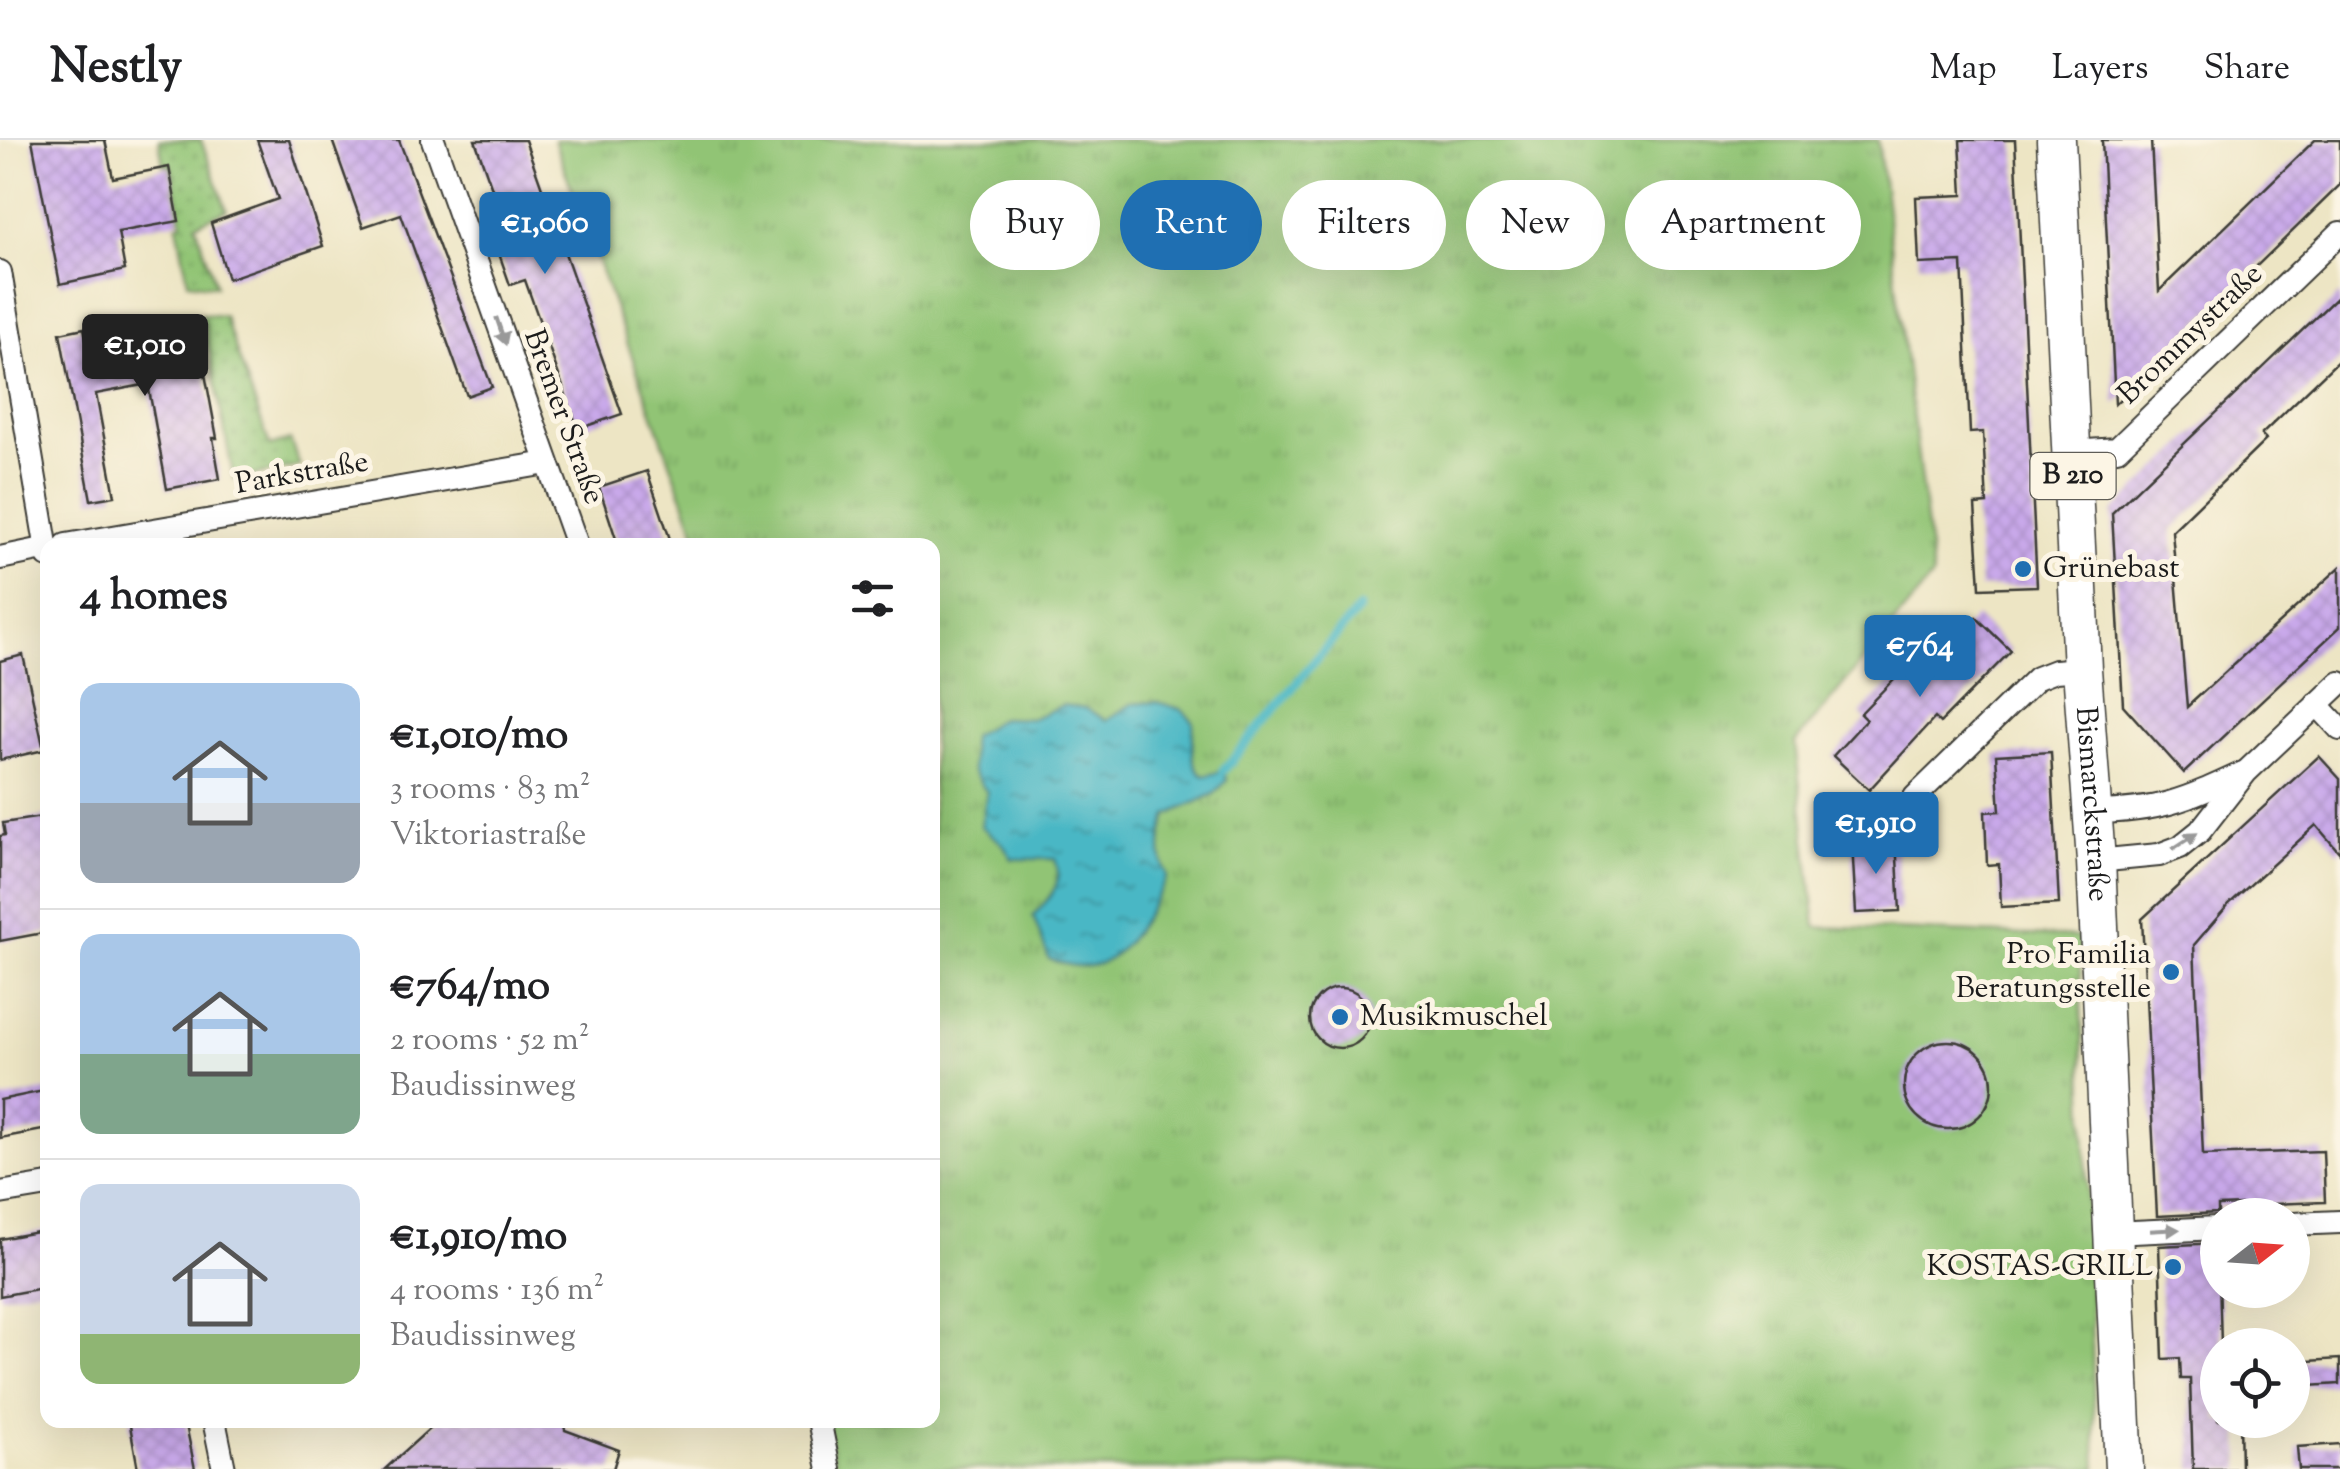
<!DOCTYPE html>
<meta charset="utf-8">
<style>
:root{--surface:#fff;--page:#f2f2f2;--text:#202124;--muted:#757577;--line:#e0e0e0;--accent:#1f6fb2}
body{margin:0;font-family:"Sorts Mill Goudy",serif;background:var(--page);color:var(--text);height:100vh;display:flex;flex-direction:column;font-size:38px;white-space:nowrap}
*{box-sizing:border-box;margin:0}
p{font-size:32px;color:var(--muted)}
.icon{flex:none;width:55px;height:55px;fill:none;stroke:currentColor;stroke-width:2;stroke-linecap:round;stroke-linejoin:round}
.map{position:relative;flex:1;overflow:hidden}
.panel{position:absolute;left:40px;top:398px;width:900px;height:890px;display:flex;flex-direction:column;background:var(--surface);border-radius:20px;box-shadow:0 10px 40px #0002}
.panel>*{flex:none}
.hud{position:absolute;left:970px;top:40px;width:950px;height:90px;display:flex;gap:20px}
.needle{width:65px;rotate:73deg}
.controls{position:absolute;left:2200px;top:1058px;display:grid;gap:20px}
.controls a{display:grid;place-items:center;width:110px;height:110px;border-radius:50%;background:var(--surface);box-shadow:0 10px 40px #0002;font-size:50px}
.price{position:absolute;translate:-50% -85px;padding:0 22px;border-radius:10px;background:var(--accent);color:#fff;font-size:32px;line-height:65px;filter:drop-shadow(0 2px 5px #0008)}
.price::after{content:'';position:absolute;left:50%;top:60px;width:30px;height:22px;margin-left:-15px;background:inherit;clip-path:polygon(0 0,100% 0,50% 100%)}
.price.current{background:#222;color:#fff}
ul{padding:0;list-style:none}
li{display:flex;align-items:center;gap:30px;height:250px;padding:0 40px}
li+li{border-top:2px solid var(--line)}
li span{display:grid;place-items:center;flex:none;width:280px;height:200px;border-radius:20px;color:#555}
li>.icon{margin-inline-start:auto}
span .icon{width:120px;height:120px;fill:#fffc;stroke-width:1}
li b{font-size:42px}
h2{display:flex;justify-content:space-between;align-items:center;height:120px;padding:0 40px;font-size:42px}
.tag{padding:0 35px;border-radius:45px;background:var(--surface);box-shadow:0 10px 40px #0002;font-size:35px;line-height:90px}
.tag.current{background:var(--accent);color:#fff}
header{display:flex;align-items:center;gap:60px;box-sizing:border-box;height:140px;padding:0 50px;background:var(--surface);border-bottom:2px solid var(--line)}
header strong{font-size:48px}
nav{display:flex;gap:55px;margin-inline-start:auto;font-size:35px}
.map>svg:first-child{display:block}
.grass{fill:url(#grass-dots);stroke:#567048;stroke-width:2.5}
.park{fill:url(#park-tufts);stroke:#567048;stroke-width:2.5}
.water{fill:url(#water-ripples);stroke:#336a70;stroke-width:2.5}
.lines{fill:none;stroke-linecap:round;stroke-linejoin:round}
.stream{stroke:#4ab7c5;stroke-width:9}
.building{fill:url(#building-cross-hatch)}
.street-casing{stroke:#3b3a35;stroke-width:26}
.primary-casing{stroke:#3b3a35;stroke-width:41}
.street{stroke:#fff;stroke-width:22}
.primary{stroke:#fff;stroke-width:38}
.oneway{fill:#999}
.poi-dot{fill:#1f6fb2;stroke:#fcf5e5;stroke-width:4}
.labels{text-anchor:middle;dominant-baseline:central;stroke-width:10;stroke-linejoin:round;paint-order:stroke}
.shield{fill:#fcf5e5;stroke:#5f5d58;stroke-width:2.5}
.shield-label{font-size:28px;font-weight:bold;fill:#1c1c1c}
.street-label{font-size:30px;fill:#1c1c1c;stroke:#fcf5e5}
.poi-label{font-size:30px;fill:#1c1c1c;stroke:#fcf5e5;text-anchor:start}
</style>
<header>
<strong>Nestly</strong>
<nav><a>Map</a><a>Layers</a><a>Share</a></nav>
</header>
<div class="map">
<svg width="2340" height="1329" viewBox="0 0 2340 1329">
<defs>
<pattern id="grass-dots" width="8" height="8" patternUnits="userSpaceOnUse" patternTransform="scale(2.5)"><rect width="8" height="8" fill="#91c475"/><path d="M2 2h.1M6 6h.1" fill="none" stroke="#7ca865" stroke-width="1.8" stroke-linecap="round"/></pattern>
<pattern id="park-tufts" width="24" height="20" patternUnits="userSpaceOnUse" patternTransform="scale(2.5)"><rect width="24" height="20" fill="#91c475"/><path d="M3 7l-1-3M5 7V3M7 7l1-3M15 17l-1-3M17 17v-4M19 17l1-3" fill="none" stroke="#7ca865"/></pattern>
<pattern id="water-ripples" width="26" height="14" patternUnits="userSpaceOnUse" patternTransform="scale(2.5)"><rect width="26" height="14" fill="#4ab7c5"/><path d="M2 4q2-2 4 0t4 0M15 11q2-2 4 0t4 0" fill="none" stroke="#3d949f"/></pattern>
<pattern id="building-cross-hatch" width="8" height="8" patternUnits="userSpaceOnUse" patternTransform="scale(2.5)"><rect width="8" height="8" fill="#c9a9ea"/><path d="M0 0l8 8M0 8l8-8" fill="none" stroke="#ac91c8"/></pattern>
</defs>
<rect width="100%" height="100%" fill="#fcf5e5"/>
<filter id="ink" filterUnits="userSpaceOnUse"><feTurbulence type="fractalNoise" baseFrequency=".01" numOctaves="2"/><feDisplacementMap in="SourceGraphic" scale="20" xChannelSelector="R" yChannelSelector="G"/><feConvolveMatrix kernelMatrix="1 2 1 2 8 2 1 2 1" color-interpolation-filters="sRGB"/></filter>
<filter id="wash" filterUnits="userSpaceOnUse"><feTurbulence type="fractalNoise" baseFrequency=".0048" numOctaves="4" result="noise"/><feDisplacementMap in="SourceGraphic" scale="40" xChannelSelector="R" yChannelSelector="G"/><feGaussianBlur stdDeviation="2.25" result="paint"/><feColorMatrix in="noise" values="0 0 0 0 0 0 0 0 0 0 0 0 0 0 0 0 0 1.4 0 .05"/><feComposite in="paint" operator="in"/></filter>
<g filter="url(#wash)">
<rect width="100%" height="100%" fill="#ede5c4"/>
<g class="grass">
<path d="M159 0H201L227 70 196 84 216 146 188 142 177 85 182 83 171 25H163Z"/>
<path d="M202 174 224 176 270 306 290 300 300 326 234 340Z"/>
</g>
<path class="park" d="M554 0H1878L1933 436 1795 603 1816 787 2079 797 2096 1329H836L826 1280H932V405H700Z"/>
<path class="water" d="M1157 562 1181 569 1193 581C1195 603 1186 621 1204 636L1223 631 1227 640 1214 654 1168 675C1160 697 1158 714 1167 736 1162 751 1152 764 1144 778 1117 819 1101 838 1049 819L1033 776C1049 758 1065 744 1055 719H1012L1003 704 981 686 987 652 972 631 971 597 1001 578 1031 579 1063 565 1085 568 1106 580 1132 564Z"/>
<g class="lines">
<path class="stream" d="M1223 631 1359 468"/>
</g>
<g id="blocks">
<g class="building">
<path d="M32 0H105L113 38 169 27 179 81 118 92 125 130 60 144Z"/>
<path d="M257 0H289L323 106 228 139 211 83 278 59Z"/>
<path d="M332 0H399L492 247 467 256 401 74 363 87Z"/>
<path d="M475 0H525L622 274 578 289 525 140 510 145 481 62 495 57Z"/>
<path d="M1960 0H2015L2037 446 1980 448 1975 365 1987 364 1983 292 1970 293 1962 122 1919 124 1916 57 1963 55Z"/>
<path d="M2102 0H2151L2159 151 2315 0H2340V45L2115 264Z"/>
<path d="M2340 154V219L2261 295 2266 300 2172 391 2187 567 2340 427V487L2184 633 2123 565 2112 373Z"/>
<path d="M195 180 217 298H213L220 339 167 349 148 244 96 254 115 356 91 360 60 193 84 188 86 199Z"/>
<path d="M647 331 672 405H618L599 347Z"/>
<path d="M1976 477 2011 511 1940 583 1935 578 1869 650 1833 616 1866 580 1860 574 1932 500 1943 511Z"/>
<path d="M23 515 44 610 0 620V521Z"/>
<path d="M2051 612 2059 764 2001 767 1999 724 1987 725 1985 672 2000 671 1996 615Z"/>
<path d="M2319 616 2340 639V713L2316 685 2229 764 2194 805 2203 1015 2323 1011 2325 1062 2218 1066V1073L2157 1076 2142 779Z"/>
<path d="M48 676V792L0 801V696L5 695 3 683Z"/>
<path d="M1896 700 1900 771 1856 773 1852 703Z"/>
<circle cx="1340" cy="878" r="30"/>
<circle cx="1948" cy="945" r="44"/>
<path d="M48 950V989L0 998V960Z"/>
<path d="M48 1090V1147L0 1156V1099Z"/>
<path d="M2218 1103 2221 1205H2218V1280H2240L2241 1329H2193L2190 1239H2181L2180 1218 2163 1219 2159 1106Z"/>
<path d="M2340 1219V1244L2292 1247V1222Z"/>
<path d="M129 1280H185L195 1329H138Z"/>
<path d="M439 1280H563L565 1290 619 1310 613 1329H385Z"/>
<path d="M2340 1304V1329H2299L2297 1307Z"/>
</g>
</g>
</g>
<g filter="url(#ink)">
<use href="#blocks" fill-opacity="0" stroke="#3b3a35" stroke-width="2.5"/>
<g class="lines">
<defs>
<g id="street">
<path d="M433 0 577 405"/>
<path d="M0 132 48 416"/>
<path d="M2072 312 2117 309 2340 93"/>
<path d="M66 405 547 323"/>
<path d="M0 418 48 408"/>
<path d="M2317 564 2340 589"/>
<path d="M1915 657 2037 538 2055 531 2082 529"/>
<path d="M2092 672C2160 671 2183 661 2243 633"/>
<path d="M2096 721 2159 715 2180 707 2200 691 2246 632 2340 543"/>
<path d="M0 1053 48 1045"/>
<path d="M2292 1084 2340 1082"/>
<path d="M2112 1093 2218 1088"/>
<path d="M214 1280 224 1329"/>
<path d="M819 1280 829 1329"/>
</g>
<g id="primary">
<path id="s1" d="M2056 0 2082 529 2096 721 2124 1329"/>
</g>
</defs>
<use href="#street" class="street-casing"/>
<use href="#primary" class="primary-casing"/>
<use href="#street" class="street"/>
<use href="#primary" class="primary"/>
</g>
<defs><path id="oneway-solid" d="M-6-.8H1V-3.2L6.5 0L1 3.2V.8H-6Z" transform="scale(2.5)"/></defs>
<g class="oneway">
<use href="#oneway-solid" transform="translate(501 191) rotate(71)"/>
<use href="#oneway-solid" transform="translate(2185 701) rotate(-33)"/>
<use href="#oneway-solid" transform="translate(2165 1090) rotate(-3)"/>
</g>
</g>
<g class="poi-dot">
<circle cx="2023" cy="429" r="10"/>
<circle cx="2171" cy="832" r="10"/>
<circle cx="1340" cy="877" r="10"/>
<circle cx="2173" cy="1127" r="10"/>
</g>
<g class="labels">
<rect class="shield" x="2030.5" y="313" width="85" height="46" rx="8"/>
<g class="shield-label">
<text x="2073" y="336">B 210</text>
</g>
<g class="street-label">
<text transform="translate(2191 195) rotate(-44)">Brommystraße</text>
<text transform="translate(563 277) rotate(70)">Bremer Straße</text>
<text transform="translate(302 334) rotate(-10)">Parkstraße</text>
<text stroke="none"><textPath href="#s1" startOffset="665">Bismarckstraße</textPath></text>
</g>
<g class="poi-label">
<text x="2043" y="429">Grünebast</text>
<text x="2151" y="815" text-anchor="end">Pro Familia<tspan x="2151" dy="34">Beratungsstelle</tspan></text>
<text x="1360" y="877">Musikmuschel</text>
<text x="2153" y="1127" text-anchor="end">KOSTAS-GRILL</text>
</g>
</g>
</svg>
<div class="controls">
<a><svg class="needle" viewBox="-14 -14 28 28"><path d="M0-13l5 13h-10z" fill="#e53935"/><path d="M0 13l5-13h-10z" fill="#757577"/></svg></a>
<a><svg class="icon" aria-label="locate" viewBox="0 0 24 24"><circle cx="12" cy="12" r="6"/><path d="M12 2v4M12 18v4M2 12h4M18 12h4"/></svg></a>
</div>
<b class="price" style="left:545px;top:137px">€1,060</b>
<b class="price current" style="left:145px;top:259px">€1,010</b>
<b class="price" style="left:1920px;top:560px">€764</b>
<b class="price" style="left:1876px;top:737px">€1,910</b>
<div class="hud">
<a class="tag">Buy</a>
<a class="tag current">Rent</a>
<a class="tag">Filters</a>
<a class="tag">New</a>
<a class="tag">Apartment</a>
</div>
<section class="panel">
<h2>4 homes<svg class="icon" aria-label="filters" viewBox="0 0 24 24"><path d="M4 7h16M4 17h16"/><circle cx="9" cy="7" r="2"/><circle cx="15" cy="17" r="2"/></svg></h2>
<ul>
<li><span style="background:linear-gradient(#a9c7e8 60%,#9aa5b1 0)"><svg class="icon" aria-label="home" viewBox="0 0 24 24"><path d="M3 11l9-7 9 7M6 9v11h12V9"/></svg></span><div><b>€1,010/mo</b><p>3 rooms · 83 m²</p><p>Viktoriastraße</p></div></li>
<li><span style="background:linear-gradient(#a9c7e8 60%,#7fa58c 0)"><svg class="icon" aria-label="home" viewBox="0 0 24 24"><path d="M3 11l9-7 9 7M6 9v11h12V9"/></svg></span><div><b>€764/mo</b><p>2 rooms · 52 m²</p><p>Baudissinweg</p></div></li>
<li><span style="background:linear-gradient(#c9d6e8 75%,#8fb573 0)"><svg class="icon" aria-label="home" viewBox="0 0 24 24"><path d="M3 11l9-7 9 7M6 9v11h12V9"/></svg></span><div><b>€1,910/mo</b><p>4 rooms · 136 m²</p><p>Baudissinweg</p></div></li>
</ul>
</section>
</div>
